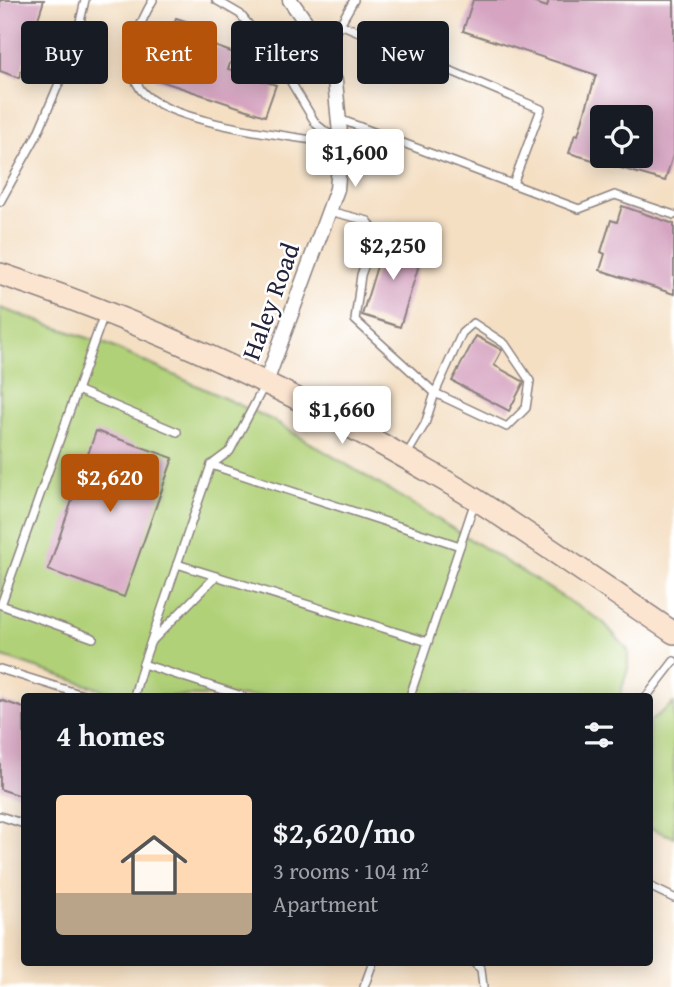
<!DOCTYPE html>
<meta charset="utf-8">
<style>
:root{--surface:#171b24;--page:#242831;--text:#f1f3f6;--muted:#9ea1a6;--line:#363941;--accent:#b45309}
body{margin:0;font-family:"Gentium Book Plus",serif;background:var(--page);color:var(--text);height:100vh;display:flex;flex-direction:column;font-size:26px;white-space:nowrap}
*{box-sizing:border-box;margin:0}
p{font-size:23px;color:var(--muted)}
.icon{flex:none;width:38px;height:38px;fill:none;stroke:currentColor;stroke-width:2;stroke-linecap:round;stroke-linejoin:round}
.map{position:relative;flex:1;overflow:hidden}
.side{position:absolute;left:21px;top:693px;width:632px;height:273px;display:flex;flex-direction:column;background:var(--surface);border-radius:7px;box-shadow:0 4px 18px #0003}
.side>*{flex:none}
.top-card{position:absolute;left:21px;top:21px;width:634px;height:63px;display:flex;gap:14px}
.buttons{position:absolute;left:590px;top:105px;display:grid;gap:14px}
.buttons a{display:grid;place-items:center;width:63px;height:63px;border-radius:7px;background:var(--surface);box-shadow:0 4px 18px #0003;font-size:35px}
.price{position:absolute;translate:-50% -60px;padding:0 16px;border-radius:7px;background:#fff;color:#222;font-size:23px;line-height:46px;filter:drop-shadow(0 2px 4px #0008)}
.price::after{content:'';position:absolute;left:50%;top:42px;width:21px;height:16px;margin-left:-10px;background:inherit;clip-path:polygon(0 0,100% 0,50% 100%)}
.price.on{background:var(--accent);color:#fff}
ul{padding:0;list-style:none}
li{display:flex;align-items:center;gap:21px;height:175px;padding:0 35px}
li+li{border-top:2px solid var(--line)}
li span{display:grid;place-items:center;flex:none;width:196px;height:140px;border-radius:7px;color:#555}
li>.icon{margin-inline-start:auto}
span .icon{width:84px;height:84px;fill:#fffc;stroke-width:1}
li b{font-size:30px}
h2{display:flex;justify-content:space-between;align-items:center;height:84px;padding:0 35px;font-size:30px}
.tag{padding:0 24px;border-radius:7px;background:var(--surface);box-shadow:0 4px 18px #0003;font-size:24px;line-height:63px}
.tag.on{background:var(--accent);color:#fff}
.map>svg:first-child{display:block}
.green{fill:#b1d178;stroke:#6a7a5a;stroke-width:2}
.building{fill:#d6a4c1;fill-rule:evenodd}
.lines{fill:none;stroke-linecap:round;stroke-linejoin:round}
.service-casing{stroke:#8b807f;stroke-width:10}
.minor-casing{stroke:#8b807f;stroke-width:17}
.secondary-casing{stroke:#8b807f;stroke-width:24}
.service{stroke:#fff;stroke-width:7}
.minor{stroke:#fff;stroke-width:14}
.secondary{stroke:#fce5d0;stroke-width:21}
.labels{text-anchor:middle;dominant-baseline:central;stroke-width:5;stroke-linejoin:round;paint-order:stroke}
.street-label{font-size:26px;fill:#22223b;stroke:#fff}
</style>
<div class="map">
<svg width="674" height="987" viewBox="0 0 674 987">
<rect width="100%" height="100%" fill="#fff"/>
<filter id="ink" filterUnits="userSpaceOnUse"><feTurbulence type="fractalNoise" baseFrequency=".0143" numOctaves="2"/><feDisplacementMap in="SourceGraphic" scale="14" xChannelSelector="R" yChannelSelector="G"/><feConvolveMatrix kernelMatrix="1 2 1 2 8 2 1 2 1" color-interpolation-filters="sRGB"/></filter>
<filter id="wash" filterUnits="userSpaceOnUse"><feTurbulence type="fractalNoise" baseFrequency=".00686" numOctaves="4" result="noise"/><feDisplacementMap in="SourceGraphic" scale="28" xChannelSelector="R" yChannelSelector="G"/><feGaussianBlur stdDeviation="1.57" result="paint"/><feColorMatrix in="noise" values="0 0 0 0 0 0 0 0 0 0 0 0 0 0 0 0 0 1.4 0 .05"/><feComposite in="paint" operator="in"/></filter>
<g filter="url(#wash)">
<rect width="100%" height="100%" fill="#f4dfc3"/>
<g class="green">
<path d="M0 308 108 345 270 419 431 515 603 622 628 650V668L620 696H121L0 656Z"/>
<path d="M674 703V837L649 828V722Z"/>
</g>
<g id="blocks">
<g class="building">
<path d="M0 0H44L19 78 0 71Z"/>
<path d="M473 0H526L547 7 549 0H674V152L665 181 569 153 575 134 578 135 596 75 463 31ZM602 117H640V156H602Z"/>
<path d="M176 18 211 29 206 43 234 53 228 69 276 85 265 116 155 79Z"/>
<path d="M622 206 674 224V294L600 270 605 254 601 252 611 220 617 222Z"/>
<path d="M386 237 424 248 400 327 362 315Z"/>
<path d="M476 336 502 350 494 365 524 382 509 411 452 381Z"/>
<path d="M96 431 173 458 124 597 48 570Z"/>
<path d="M0 700 24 708V797L0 789Z"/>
</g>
</g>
</g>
<g filter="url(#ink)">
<use href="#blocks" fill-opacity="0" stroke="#8b807f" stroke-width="2"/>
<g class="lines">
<defs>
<g id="service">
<path d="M153 0C139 24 121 63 141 90 167 124 296 137 340 144"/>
<path d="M216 0 240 14 279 62 316 124 340 143"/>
<path d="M340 24 541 109 513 184"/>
<path d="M323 54 354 0"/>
<path d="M339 119 579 209 615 195 674 215"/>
<path d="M0 202 37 135 74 48 85 0"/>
<path d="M329 211 368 221 376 234 361 275 355 320 435 393 425 424 407 454"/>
<path d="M473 323 505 344 530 381 526 408 507 427 435 393 462 333Z"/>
<path d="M77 390 177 432"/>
<path d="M211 465 460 546"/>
<path d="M177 564 428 642"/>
<path d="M93 638 1 605 104 314"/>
<path d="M153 640 216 576"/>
<path d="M143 664 211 465 230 451 264 386"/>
<path d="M0 669 86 696"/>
<path d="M134 696 143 664 242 696"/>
<path d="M410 696 475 501"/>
<path d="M647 696 674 661"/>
<path d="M0 816 24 824"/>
<path d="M649 886 674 898"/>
<path d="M473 962 481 969 483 987"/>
<path d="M364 987 373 962"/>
</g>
<path id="minor" d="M266 382 337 189 341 144 335 81 305 21 290 0"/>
<path id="secondary" d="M0 274C140 320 276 383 404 457 426 470 450 483 472 497 540 541 607 588 674 633"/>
</defs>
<use href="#service" class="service-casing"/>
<use href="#minor" class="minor-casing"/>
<use href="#secondary" class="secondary-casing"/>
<use href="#service" class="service"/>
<use href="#minor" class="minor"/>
<use href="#secondary" class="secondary"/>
</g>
</g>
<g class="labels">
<g class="street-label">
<text transform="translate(270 301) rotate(-70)">Haley Road</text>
</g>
</g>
</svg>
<div class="buttons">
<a><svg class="icon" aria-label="locate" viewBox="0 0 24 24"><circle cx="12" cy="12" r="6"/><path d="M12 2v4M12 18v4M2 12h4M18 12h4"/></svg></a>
</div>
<b class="price" style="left:355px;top:189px">$1,600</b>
<b class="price" style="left:393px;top:282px">$2,250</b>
<b class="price" style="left:342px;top:446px">$1,660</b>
<b class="price on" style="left:110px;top:514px">$2,620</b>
<div class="top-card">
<a class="tag">Buy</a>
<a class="tag on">Rent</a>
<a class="tag">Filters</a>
<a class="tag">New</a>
</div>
<section class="side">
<h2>4 homes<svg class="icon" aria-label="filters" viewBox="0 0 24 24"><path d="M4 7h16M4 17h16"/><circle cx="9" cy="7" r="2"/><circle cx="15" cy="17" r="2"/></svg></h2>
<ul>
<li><span style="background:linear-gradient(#ffd9b3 70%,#b9a48a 0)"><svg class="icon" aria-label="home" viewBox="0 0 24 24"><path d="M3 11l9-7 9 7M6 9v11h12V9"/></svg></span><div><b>$2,620/mo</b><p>3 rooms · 104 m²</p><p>Apartment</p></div></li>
</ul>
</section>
</div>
